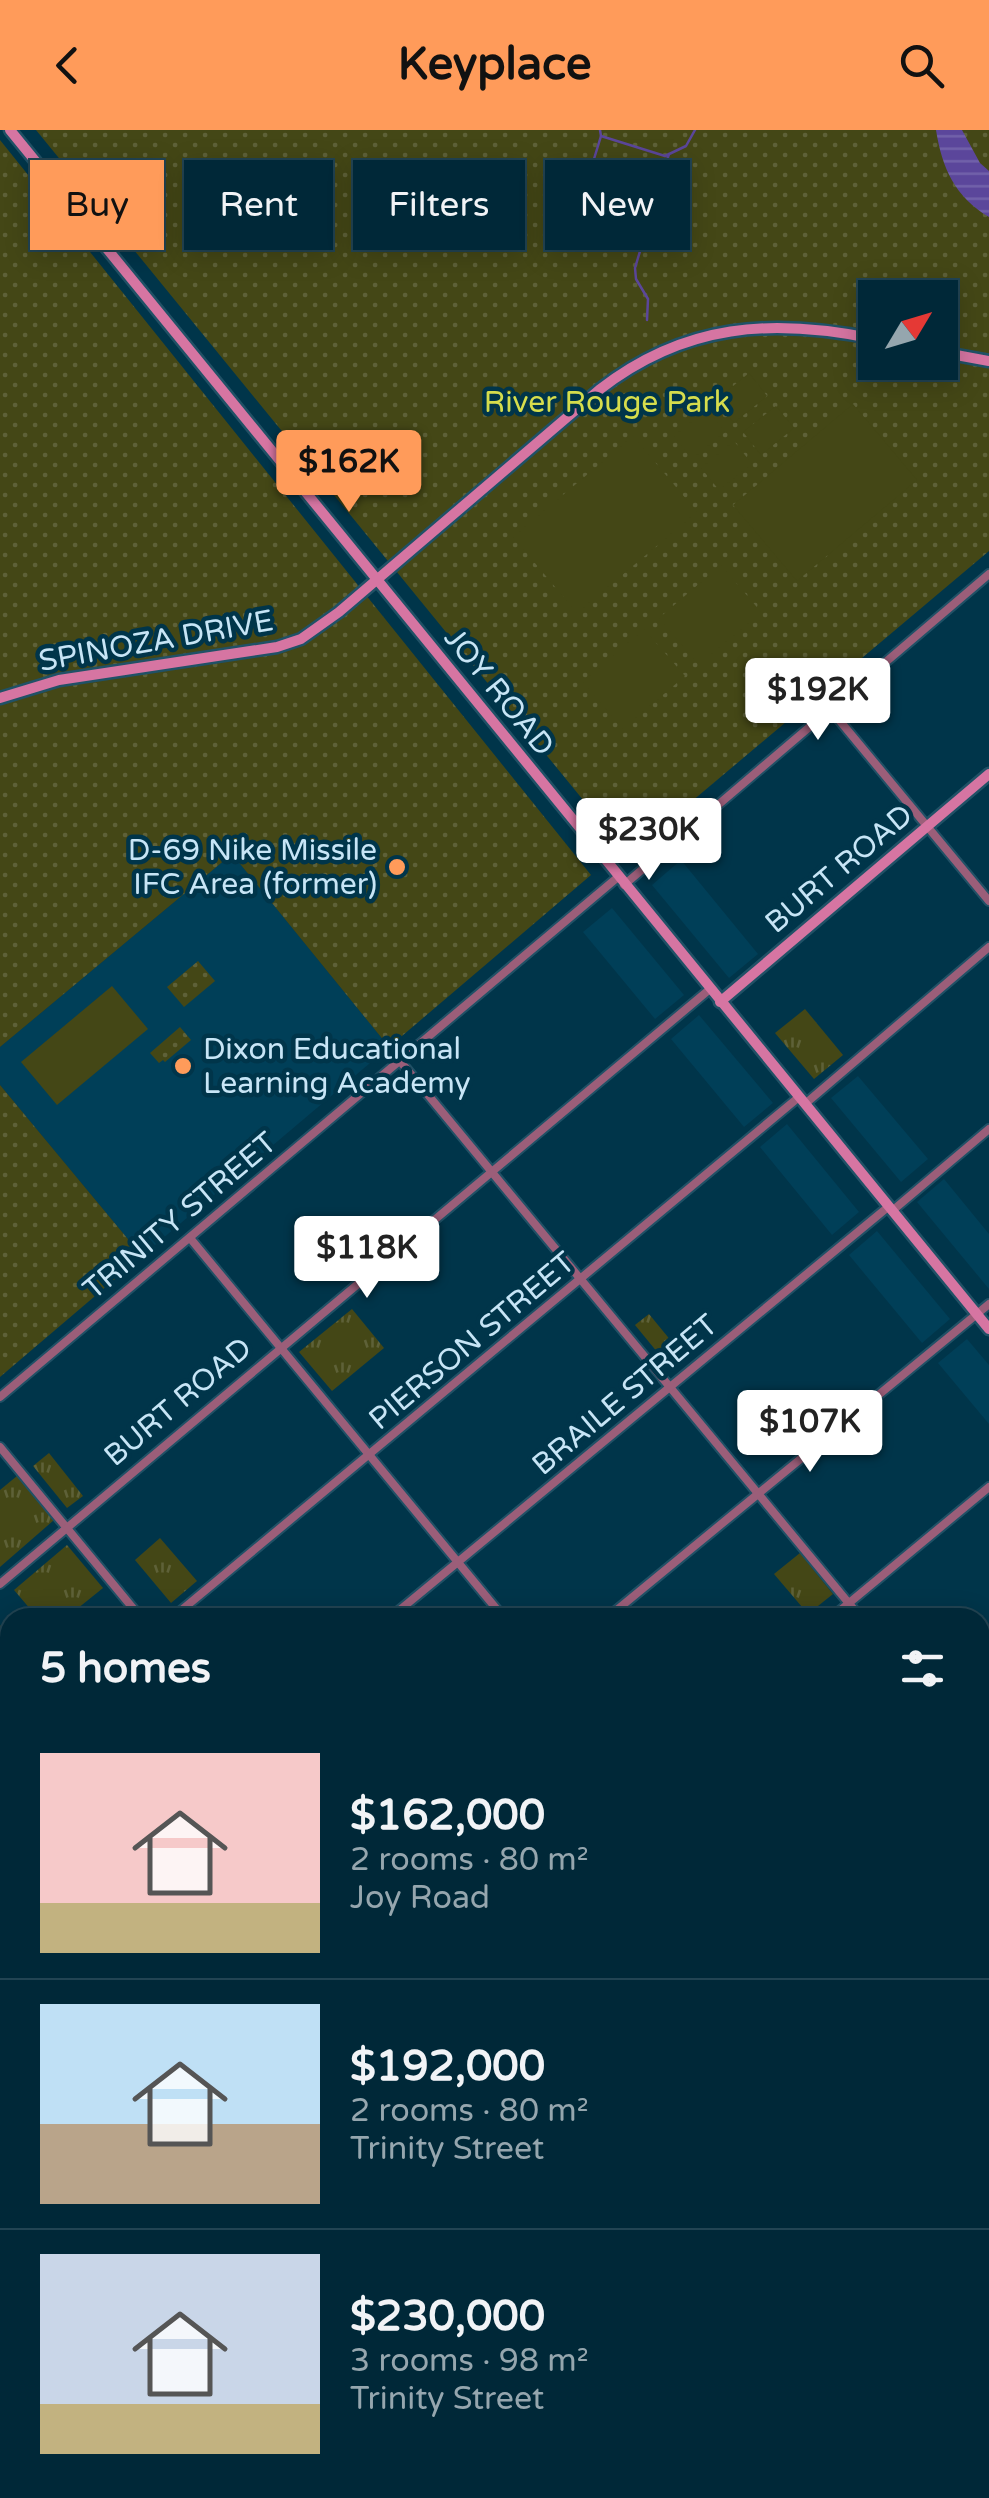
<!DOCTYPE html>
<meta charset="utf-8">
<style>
:root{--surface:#002838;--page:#0e3443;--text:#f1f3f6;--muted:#95a6ae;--line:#224453;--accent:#ff9b5a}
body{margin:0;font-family:"Varela Round",sans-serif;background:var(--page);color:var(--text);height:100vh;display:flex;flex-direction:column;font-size:38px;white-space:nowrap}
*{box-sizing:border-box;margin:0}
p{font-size:32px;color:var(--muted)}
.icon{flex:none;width:55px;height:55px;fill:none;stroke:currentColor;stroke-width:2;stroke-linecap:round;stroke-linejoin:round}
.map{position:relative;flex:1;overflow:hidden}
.details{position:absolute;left:0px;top:1478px;width:990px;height:892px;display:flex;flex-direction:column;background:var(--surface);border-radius:30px 30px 0 0;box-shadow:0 5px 25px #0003,0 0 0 2px var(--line)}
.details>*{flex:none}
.top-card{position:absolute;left:30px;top:30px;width:930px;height:90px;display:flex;gap:20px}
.needle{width:65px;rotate:52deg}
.fabs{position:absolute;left:858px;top:150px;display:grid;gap:20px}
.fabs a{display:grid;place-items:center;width:100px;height:100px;border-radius:0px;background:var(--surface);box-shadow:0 5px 25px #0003,0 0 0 2px var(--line);font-size:50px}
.price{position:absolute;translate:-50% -85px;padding:0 22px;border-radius:10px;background:#fff;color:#222;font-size:32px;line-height:65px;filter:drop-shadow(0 2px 5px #0008)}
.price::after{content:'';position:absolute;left:50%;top:60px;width:30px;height:22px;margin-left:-15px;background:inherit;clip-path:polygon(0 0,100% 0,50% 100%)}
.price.current{background:var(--accent);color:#111}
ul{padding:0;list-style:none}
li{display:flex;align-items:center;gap:30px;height:250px;padding:0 40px}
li+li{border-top:2px solid var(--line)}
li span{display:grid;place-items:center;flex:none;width:280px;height:200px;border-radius:0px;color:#555}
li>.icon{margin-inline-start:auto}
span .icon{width:120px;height:120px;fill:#fffc;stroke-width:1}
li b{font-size:42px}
h2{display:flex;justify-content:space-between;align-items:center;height:120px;padding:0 40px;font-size:42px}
.chip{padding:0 35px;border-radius:0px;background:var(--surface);box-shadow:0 5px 25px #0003,0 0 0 2px var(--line);font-size:35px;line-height:90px}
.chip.current{background:var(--accent);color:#111}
header{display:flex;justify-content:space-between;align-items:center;height:130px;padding:0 40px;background:var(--accent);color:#111;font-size:45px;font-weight:700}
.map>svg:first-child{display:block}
.built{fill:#003f58}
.grass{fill:url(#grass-tufts)}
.park{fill:url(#park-dots);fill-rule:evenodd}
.garden{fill:#444716}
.water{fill:url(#water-rules)}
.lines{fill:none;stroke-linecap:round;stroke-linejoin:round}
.stream{stroke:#5b469b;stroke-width:2.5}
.street-casing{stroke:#205166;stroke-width:12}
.secondary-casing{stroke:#205166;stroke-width:15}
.street{stroke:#9b5e79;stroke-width:8}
.secondary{stroke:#d675a2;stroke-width:10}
.poi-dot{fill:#ff9b5a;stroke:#00354a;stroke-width:4}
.labels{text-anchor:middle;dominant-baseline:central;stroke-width:9;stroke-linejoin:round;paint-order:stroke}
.park-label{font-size:30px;fill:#d6dd4c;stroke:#00354a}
.street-label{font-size:30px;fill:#c7e5f6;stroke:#00354a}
.poi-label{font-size:30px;fill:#c7e5f6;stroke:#00354a;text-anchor:end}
</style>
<header><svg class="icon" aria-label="back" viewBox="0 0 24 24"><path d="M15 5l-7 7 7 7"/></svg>Keyplace<svg class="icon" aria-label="search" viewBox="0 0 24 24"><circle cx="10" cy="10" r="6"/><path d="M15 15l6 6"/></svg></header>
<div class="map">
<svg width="989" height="2368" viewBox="0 0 989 2368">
<defs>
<pattern id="grass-tufts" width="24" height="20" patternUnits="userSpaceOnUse" patternTransform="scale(2.5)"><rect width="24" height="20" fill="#444716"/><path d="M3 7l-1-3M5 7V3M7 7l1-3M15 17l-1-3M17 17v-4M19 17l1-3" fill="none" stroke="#5e6138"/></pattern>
<pattern id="park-dots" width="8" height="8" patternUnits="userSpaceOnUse" patternTransform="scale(2.5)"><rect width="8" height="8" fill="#444716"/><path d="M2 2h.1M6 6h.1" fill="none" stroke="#5e6138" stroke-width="1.8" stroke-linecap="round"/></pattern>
<pattern id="water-rules" width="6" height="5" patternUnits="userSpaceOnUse" patternTransform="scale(2.5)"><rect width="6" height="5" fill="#5b469b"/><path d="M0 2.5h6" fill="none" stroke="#7161aa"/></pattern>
</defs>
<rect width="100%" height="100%" fill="#00354a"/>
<g class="built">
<path d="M232 724 389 917 142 1126 0 955V917Z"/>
<path d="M681 730 758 824 729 848 652 755Z"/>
<path d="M612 778 684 865 655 889 583 802Z"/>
<path d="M699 885 773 973 744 997 671 909Z"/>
<path d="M858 946 928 1029 901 1052 831 968Z"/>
<path d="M787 994 859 1082 832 1105 760 1017Z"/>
<path d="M944 1049 989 1104V1159L917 1072Z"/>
<path d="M877 1101 950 1189 922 1213 849 1125Z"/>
<path d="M967 1209 989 1235V1294L938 1233Z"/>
</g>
<g class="grass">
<path d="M805 879 843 925 814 949 775 903Z"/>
<path d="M352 1179 384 1218 332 1261 299 1222Z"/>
<path d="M649 1184 681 1223 667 1234 635 1195Z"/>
<path d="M49 1323 83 1366 67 1378 33 1336Z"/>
<path d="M17 1346 54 1390 0 1437V1360Z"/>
<path d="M160 1408 197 1451 171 1473 135 1430Z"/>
<path d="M67 1415 103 1458 67 1487H37L14 1460Z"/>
<path d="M800 1423 833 1464 808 1484 774 1444Z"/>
<path d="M0 1495 10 1507V1535L0 1543Z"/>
<path d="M842 2360 846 2364 840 2368H766L760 2361Z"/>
</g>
<g class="park">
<path d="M36 0H989V421L628 725ZM875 168H940V232H875Z"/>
<path d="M0 10 591 745 389 917 232 724 0 917Z"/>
<path d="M198 831 215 851 184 877 167 857Z"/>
<path d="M180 897 191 910 165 932 163 930 159 933 150 923Z"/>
<path d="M0 955 142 1126 0 1247Z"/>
</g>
<g class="garden">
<path d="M749 243 767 266 734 293 716 270Z"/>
<path d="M853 274 917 350 797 451 733 375Z"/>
<path d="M776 276 794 298 761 325 743 302Z"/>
<path d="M707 279 725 302 692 329 674 306Z"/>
<path d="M633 306 697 382 577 483 513 407Z"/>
<path d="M734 311 752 334 719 360 701 338Z"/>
<path d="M721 435 761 482 699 535 659 488Z"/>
<path d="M644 499 685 546 623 599 583 552Z"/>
<path d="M112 856 148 899 57 975 21 932Z"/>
</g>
<path class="water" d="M936 0H962L980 33 989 41V87C955 67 942 38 936 0Z"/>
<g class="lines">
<g class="stream">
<path d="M601 6 665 26 686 16 695 0"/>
<path d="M576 88 601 6 600 0"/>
<path d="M647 190 648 169 636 149 635 138 652 81 650 58 665 47 664 39 669 24"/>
</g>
<defs>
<g id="street">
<path d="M830 579 989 771"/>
<path d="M624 755 989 444"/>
<path d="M400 931 861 1488"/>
<path d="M805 974 989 817"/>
<path d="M892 1081 989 999"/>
<path d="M190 1108 504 1488"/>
<path d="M0 1267 618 747"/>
<path d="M0 1317 141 1488"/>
<path d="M0 1454 710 859"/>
<path d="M172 1488 799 967"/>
<path d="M390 1488 888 1077"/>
<path d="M607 1488 989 1174"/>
<path d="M831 1488 989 1357"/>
<path d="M980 1541 989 1534"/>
<path d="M0 1631 10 1623"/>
<path d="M980 1632 989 1643"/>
<path d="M980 1723 989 1716"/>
<path d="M0 1842 10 1834"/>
<path d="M980 1903 989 1896"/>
<path d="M0 2015 10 2006"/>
<path d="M980 2067 989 2078"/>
<path d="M0 2190 10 2181"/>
<path d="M980 2268 989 2261"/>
<path d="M0 2362 10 2354"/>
<path d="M202 2368 212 2360"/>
<path d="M422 2368 432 2360"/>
<path d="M860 2368 870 2360"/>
</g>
<g id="secondary">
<path d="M10 0 989 1199"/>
<path d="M940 222 989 231"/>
<path d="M0 568 59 550 277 517 301 509 339 482 599 260C685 193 772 188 875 209"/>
<path d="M720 872 989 644"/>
<path d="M0 1752 10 1764"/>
<path d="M980 2086 989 2079"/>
<path d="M499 2360 505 2368"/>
<path d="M642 2368 652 2360"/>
</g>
</defs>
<use href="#street" class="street-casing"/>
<use href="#secondary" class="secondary-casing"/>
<use href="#street" class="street"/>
<use href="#secondary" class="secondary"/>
</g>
<g class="poi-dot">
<circle cx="397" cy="737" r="10"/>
<circle cx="183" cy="936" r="10"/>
</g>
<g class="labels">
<g class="park-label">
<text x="607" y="272">River Rouge Park</text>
</g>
<g class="street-label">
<text transform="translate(156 511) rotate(-10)">SPINOZA DRIVE</text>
<text transform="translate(499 562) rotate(51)">JOY ROAD</text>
<text transform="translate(839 739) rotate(-40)">BURT ROAD</text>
<text transform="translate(180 1086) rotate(-40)">TRINITY STREET</text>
<text transform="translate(472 1211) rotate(-40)">PIERSON STREET</text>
<text transform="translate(625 1265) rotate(-40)">BRAILE STREET</text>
<text transform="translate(178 1272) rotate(-40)">BURT ROAD</text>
</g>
<g class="poi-label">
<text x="377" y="720">D-69 Nike Missile<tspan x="377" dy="34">IFC Area (former)</tspan></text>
<text x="203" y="919" text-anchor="start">Dixon Educational<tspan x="203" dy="34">Learning Academy</tspan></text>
</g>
</g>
</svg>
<div class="fabs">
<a><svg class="needle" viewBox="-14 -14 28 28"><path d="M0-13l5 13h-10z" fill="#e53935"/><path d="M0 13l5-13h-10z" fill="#95a6ae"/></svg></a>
</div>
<b class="price current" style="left:349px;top:385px">$162K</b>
<b class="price" style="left:818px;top:613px">$192K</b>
<b class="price" style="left:649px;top:753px">$230K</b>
<b class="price" style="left:367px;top:1171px">$118K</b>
<b class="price" style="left:810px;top:1345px">$107K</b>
<div class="top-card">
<a class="chip current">Buy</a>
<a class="chip">Rent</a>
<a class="chip">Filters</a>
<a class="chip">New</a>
</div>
<section class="details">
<h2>5 homes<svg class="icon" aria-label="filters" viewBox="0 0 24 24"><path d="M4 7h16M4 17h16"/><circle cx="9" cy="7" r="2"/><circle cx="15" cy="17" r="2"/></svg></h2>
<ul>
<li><span style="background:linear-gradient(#f6c9c9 75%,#c2b280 0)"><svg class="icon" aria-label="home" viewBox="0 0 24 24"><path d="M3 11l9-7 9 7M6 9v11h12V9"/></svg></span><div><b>$162,000</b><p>2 rooms · 80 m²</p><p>Joy Road</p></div></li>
<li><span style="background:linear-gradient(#bfe0f5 60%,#b9a48a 0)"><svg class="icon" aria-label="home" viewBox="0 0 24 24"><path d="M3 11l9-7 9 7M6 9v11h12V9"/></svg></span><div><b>$192,000</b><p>2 rooms · 80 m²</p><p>Trinity Street</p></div></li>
<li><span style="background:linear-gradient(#c9d6e8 75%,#c2b280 0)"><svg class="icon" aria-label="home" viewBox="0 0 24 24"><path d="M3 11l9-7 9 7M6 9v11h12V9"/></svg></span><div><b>$230,000</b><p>3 rooms · 98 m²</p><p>Trinity Street</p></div></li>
</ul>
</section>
</div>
